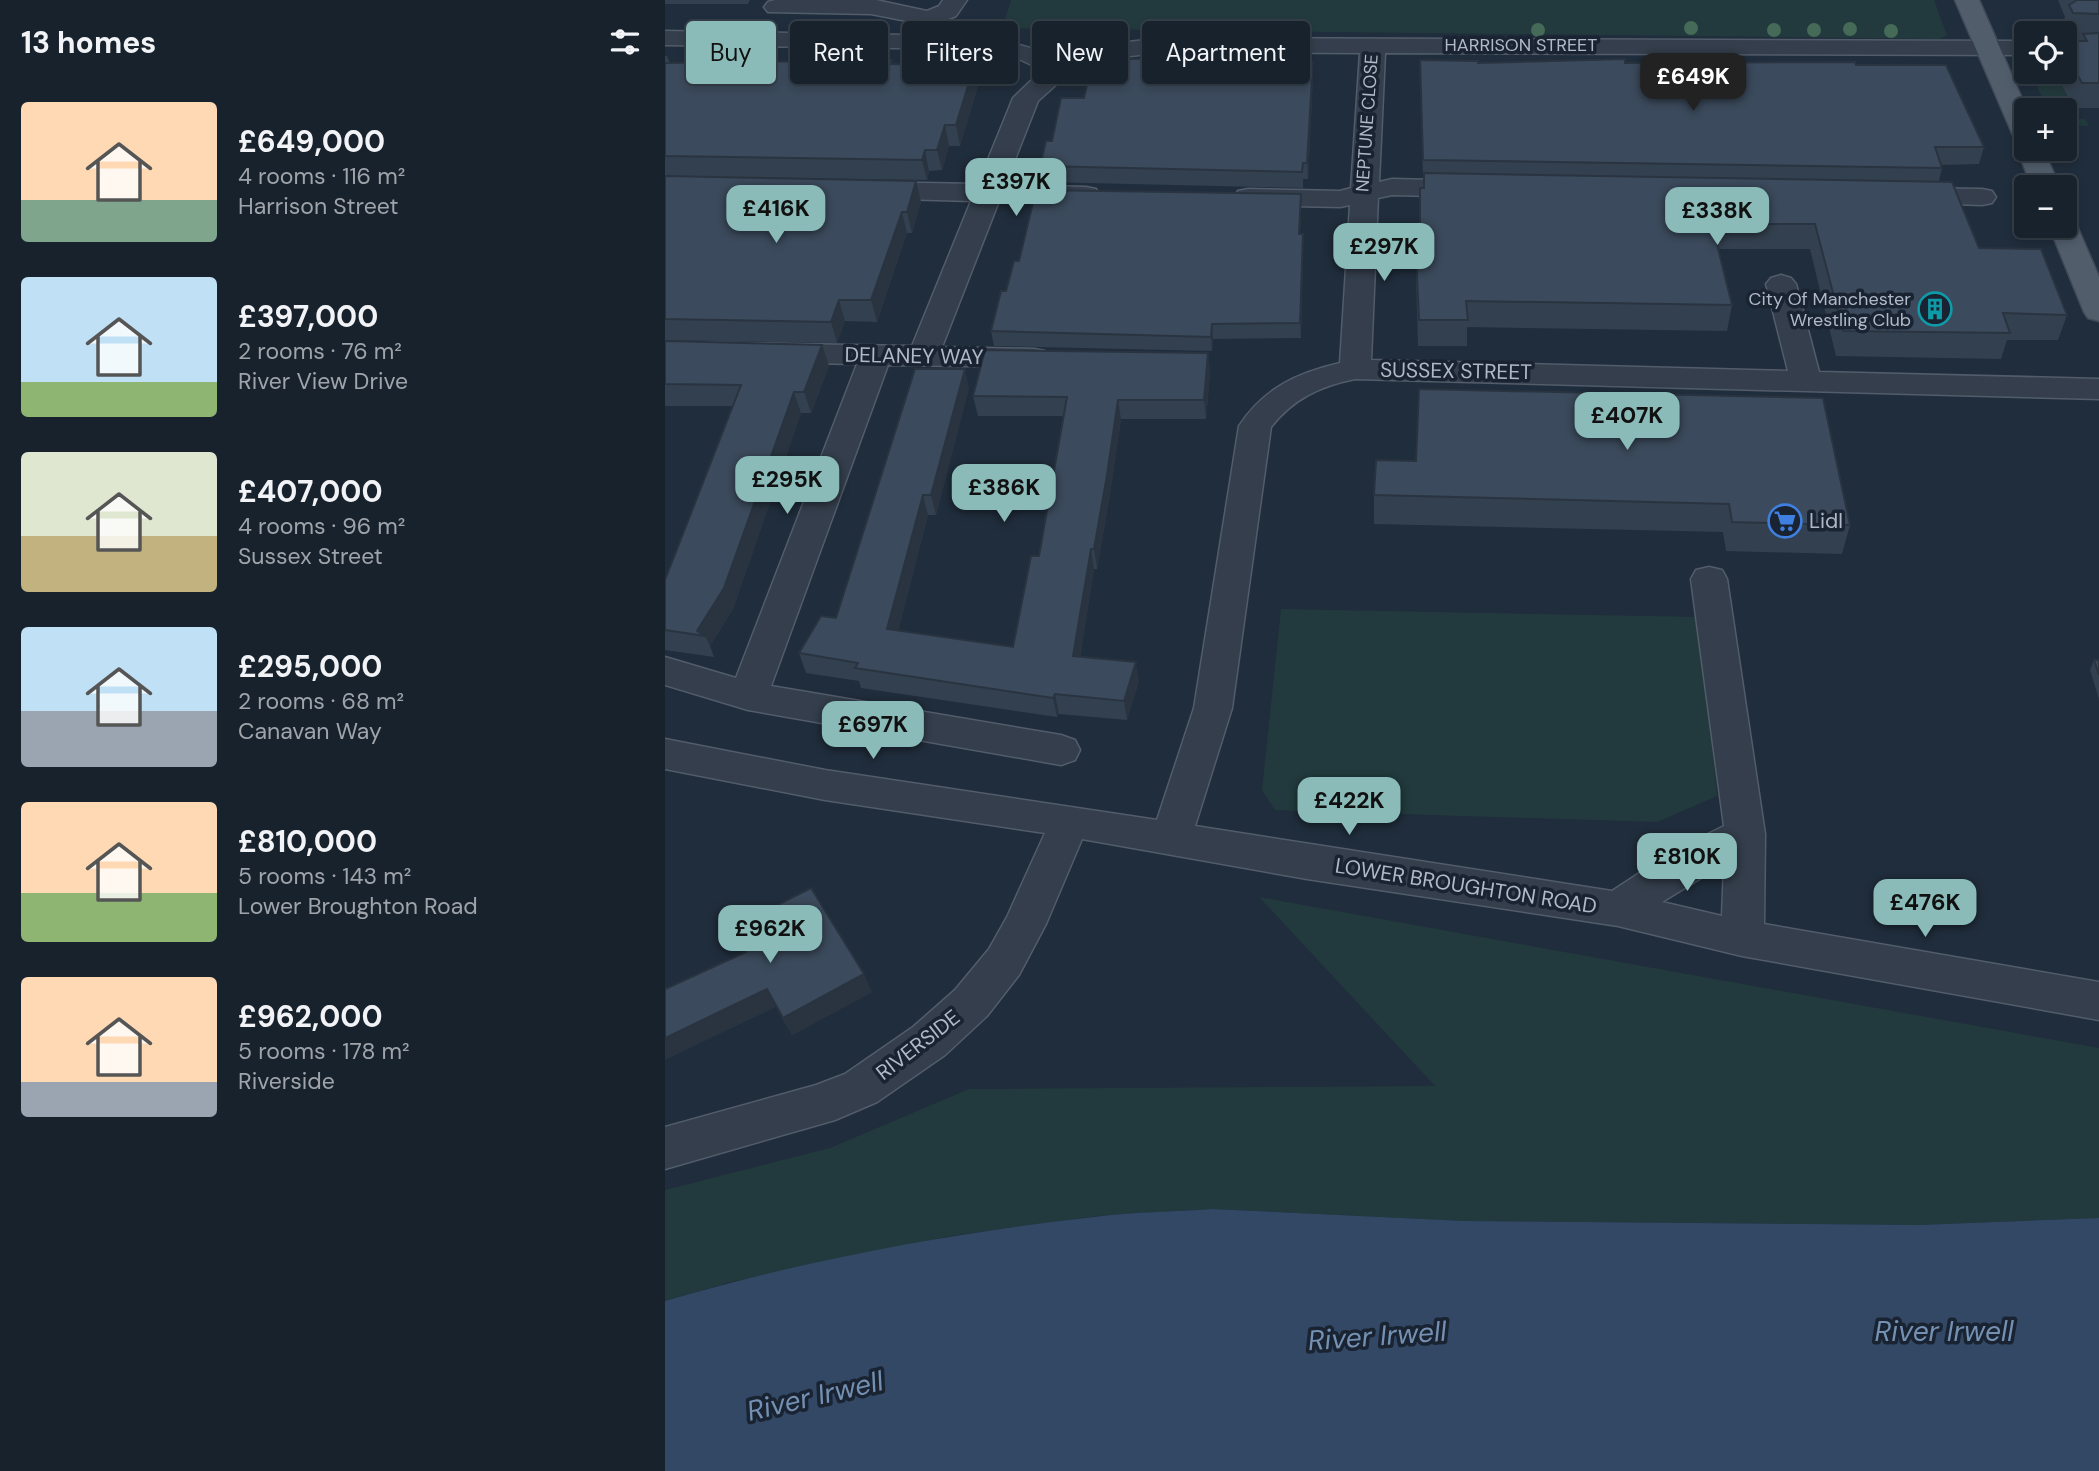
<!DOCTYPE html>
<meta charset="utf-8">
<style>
:root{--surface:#18222d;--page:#252f39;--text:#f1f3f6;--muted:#9fa4aa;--line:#363f49;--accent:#8bbbb9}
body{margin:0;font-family:"DM Sans",sans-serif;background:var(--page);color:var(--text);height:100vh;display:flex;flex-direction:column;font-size:26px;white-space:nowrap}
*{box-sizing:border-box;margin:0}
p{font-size:23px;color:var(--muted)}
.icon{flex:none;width:38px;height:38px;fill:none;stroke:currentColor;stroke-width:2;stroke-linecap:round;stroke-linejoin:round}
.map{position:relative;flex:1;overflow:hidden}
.details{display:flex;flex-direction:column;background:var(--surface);width:665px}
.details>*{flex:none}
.banner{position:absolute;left:21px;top:21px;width:665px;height:63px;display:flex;gap:14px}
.tools{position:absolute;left:1349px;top:21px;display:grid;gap:14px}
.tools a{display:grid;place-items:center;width:63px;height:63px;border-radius:7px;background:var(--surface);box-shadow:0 4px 10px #0003,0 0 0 2px var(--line);font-size:35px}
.price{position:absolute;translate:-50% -60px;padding:0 16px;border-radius:14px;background:var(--accent);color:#111;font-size:23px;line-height:46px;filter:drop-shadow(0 2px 4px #0008)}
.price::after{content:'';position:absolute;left:50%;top:42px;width:21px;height:16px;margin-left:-10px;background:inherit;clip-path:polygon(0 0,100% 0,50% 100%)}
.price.selected{background:#222;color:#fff}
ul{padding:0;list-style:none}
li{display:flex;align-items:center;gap:21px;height:175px;padding:0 21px}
li span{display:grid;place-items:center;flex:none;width:196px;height:140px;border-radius:7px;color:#555}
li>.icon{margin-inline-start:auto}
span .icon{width:84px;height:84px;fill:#fffc;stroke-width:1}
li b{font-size:30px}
h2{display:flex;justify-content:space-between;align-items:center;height:84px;padding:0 21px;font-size:30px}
.pill{padding:0 24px;border-radius:7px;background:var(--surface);box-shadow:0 4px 10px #0003,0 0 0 2px var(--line);font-size:24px;line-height:63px}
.pill.selected{background:var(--accent);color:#111}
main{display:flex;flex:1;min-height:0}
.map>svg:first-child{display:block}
.green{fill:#223a3d}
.water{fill:#324865}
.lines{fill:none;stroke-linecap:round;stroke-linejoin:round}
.minor-casing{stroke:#525c6a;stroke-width:3}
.major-casing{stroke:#404a58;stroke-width:3}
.minor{fill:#343e4c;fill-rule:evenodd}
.major{fill:#525d6c;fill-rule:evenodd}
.tree{fill:#456a58}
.wall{fill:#33404f}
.shaded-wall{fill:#293440}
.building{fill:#3b4a5c;stroke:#293440;stroke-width:2}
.labels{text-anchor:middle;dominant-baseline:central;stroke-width:7;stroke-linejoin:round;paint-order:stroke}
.far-street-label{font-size:18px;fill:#afb9c8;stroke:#192331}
.far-poi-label{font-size:18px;fill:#afb9c8;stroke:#192331;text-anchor:end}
.street-label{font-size:21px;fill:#afb9c8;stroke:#192331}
.poi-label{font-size:21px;fill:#afb9c8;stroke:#192331;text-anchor:start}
.near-water-label{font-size:28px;font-style:italic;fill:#7490b2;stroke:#192331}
</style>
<main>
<section class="details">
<h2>13 homes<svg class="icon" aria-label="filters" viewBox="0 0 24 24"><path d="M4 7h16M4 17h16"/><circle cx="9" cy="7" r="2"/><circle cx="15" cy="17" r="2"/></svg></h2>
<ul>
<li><span style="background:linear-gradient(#ffd9b3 70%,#7fa58c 0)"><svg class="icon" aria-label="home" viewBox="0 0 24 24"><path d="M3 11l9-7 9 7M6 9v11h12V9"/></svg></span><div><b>£649,000</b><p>4 rooms · 116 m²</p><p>Harrison Street</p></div></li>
<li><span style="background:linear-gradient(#bfe0f5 75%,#8fb573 0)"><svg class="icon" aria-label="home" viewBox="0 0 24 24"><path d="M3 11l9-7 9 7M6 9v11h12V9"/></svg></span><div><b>£397,000</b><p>2 rooms · 76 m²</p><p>River View Drive</p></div></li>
<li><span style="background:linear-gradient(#dfe7d0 60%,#c2b280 0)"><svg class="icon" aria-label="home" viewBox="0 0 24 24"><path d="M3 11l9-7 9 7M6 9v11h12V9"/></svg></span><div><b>£407,000</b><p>4 rooms · 96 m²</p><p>Sussex Street</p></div></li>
<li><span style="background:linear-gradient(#bfe0f5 60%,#9aa5b1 0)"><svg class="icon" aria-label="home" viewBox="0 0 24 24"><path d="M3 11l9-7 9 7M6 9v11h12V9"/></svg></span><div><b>£295,000</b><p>2 rooms · 68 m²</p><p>Canavan Way</p></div></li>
<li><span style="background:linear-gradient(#ffd9b3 65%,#8fb573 0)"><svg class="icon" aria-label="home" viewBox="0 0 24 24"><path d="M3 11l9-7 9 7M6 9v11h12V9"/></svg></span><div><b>£810,000</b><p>5 rooms · 143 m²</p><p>Lower Broughton Road</p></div></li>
<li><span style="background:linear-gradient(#ffd9b3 75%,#9aa5b1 0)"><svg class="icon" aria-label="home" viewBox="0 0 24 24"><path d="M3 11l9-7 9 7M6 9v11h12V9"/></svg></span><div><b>£962,000</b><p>5 rooms · 178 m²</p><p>Riverside</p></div></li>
</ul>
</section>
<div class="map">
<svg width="1434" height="1471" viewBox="0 0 1434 1471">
<rect width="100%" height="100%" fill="#202d3c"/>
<g class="green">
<path d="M346 0H1269L1282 35 1275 39 337 28Z"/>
<path d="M1365 72H1389L1414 119H1420L1424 126 1400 125V110H1383Z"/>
<path d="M616 609 1034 617 1052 796 992 822 610 810 597 790Z"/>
<path d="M594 897 1434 1048V1218L1255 1225 800 1221 547 1209 432 1216 285 1236 66 1282 0 1301V1190L165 1148 304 1089 770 1086Z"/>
</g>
<path class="water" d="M547 1209 800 1221 1255 1225 1434 1218V1471H0V1301C140 1260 285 1233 429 1217 468 1212 508 1212 547 1209Z"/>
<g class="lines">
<defs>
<g id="minor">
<path d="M110 0H211L262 11 274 6 278 0H302L291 16 271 24 266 35C312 35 354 40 395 60L435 45 500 38 1362 41V55L720 53 714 182 727 179 812 181 822 183 826 189 822 195 812 197 727 195 713 198 706 360 1123 371 1101 284 1106 278 1116 275 1126 278 1131 284 1154 372 1434 379V399L690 379C655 386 628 399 606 427L567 708 530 826 947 891 1005 853 1059 826 1026 579 1031 570 1044 567 1057 570 1062 579 1100 834 1099 924 1434 982V1020L1077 956 953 926 642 879 417 839 381 924 354 975 322 1016 280 1055 212 1102 170 1120 0 1169V1127L151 1085 180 1074 248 1027 290 990 324 949 342 917 380 833 160 800 0 769V739L160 770 492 820 529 708 574 426C599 388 632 373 675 363L685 205 675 207 583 205 573 203 569 197 573 191 583 189 675 191 686 188 695 53 500 52 440 59 403 74 373 101 340 185 421 187 431 189 435 195 431 201 421 203 334 201 277 347 369 349 380 351 384 358 380 365 369 367 223 365 106 686 396 735 410 740 415 750 410 760 396 765 83 710 0 685V657L71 678 192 364 0 360V342L247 346 306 201 202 198 192 196 188 190 192 184 202 182 313 184 348 98 377 70 352 58 305 49 0 45V31L242 35 247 22 206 14 103 12 99 7 103 2ZM1059 864 1057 916 997 902Z"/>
<path d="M1240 188 1317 189 1327 191 1331 197 1327 203 1317 205 1230 202 1226 196 1230 190Z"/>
</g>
<g id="major">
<path d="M1290 0H1314L1362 110V149H1378L1395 187H1367L1352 149 1353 147Z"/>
<path d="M1400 218 1408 220 1412 226 1434 277V321L1423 318 1419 312 1384 226H1400Z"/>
</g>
</defs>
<use href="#minor" class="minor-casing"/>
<use href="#major" class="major-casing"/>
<use href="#minor" class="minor"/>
<use href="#major" class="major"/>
</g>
<g class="tree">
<circle cx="1026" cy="28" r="7"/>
<circle cx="1185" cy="29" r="7"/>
<circle cx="873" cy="30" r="7"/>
<circle cx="1109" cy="30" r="7"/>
<circle cx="1149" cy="30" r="7"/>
<circle cx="1226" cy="31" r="7"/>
</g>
<g class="wall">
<path d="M0 0H85L83 4H0Z"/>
<path d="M1393 0H1434V108H1409L1389 72H1400V41L1416 40 1400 39V33H1397L1395 31 1400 17Z"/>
<path d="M0 56H2L5 63 228 64 309 66 313 86 295 146H284L277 170 264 171 262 180 66 177 251 181 256 202 247 233H242L212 322 180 321 172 343 0 340Z"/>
<path d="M755 60 813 63H960L1191 65 1319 147 1314 164 1276 165 1277 168 1274 181 1314 248 1402 315 1393 340H1342L1336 359 1171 356 1145 249H1053L1067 305 1062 331 802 327V346H753L751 279V253H754L755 188H758L759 177H758Z"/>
<path d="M612 62 648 77 643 179H638V188L378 182 375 166 419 98Z"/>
<path d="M636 194V209L635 234H638V248L636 338 548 339 547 351 329 346 326 331 341 291 354 261Z"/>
<path d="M0 341 164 366 146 413H136L68 609 45 646 49 657 0 650V580L67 406H0Z"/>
<path d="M543 353 545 373 541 419H456L445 494 432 569H429L415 657 474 681 462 720 394 714 392 717 196 688 194 681 141 673 134 653 171 618 304 388 271 515H263L233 631 348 647 374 556 398 416H313L308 396Z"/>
<path d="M754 389 1185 525 1177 554 1061 551 1058 532 709 524V495L751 461Z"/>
<path d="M1429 660H1434V699L1425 670Z"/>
<path d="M67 928 207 992 127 1035Z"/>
</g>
<g class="shaded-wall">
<path d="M648 62V77L643 179 642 163Z"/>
<path d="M309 66 313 86 295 146 291 125Z"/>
<path d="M280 125 284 146 277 170 272 150Z"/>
<path d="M260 150 264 171 262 180 257 160Z"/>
<path d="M251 181 256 202 247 233 242 212Z"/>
<path d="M636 194V209L634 248V234Z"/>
<path d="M237 212 242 233 212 322 206 300Z"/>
<path d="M638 234V248L636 338 635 323Z"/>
<path d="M174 300 180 321 172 343 166 322Z"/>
<path d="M547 324 548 339 547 351 546 337Z"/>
<path d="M157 345 164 366 146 413 139 392Z"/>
<path d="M543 353 545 373 541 419 539 400Z"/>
<path d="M300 369 304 388 271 515 266 495Z"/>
<path d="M129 392 136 413 68 609 45 646 40 636 32 631Z"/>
<path d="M453 400 456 419 445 494 432 569 429 549Z"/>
<path d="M258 495 263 515 228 649 222 629Z"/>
<path d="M426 549 429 569 412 675 408 656Z"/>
<path d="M471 662 474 681 462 720 459 701Z"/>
<path d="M390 694 394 714 392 717 388 698Z"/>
<path d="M199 974 207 992 127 1035 118 1018Z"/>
<path d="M102 989 111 1007 0 1060V1038Z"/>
</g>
<g class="building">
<path d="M1412 0H1434V14L1408 13 1404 5Z"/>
<path d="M1434 33V83H1417L1400 52V41H1422L1418 34Z"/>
<path d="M612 58V62H648L642 163H638L637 172 375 166 381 141H387L396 98H419L428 59Z"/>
<path d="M960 59V63L1190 62 1191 65H1281L1319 147H1270L1277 168 758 160 755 60 813 61V63Z"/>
<path d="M227 60 226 64 309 66 291 125H280L272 150H260L257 160 0 156V63Z"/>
<path d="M759 173 1287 182 1314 248 1376 249 1402 315 1338 313 1345 333 1178 331 1150 224H1047L1067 305 801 301 803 320H754L751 253H755V188H759Z"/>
<path d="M0 176 251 181 242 212H237L206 300H174L166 322 0 319Z"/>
<path d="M371 190 636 194 634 234H638L635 323 547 324 546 337 326 331 336 291H341L349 261H354Z"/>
<path d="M0 341 157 345 139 392H129L59 588 32 631 40 636 0 630V580L76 385 0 384Z"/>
<path d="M320 350 543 353 539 400H453L442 475 429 549H426L408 656 471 662 459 701 390 694 388 698 190 668 193 663 134 653 156 616 171 618 250 369H300L266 495H258L222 629 348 647 366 556H374L402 397 308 396Z"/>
<path d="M754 389 1158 398 1185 525 1067 522 1064 504 709 495 711 460 751 461Z"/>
<path d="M1429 660H1434V675Z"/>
<path d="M146 888 199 974 118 1018 102 989 0 1038V989L81 952 67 928Z"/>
</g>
<defs>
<symbol id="building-ring" viewBox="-11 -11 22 22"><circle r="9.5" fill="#192331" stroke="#0f9aa8" stroke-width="1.5"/><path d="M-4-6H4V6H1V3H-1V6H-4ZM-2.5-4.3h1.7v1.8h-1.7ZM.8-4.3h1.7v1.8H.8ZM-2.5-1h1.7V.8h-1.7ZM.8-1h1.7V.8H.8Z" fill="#0f9aa8"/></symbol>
<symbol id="supermarket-ring" viewBox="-11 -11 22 22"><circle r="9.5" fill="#192331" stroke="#3f7fe0" stroke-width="1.5"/><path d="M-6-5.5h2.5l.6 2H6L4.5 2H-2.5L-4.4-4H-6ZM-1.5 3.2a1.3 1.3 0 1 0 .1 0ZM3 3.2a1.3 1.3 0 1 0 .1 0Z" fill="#3f7fe0"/></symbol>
</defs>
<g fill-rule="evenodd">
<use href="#building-ring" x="1251" y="290" width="38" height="38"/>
<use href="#supermarket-ring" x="1101" y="502" width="38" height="38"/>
</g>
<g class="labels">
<g class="far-street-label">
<text x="856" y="45">HARRISON STREET</text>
<text transform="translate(702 123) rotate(-86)">NEPTUNE CLOSE</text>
</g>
<g class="far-poi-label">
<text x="1246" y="299">City Of Manchester<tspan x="1246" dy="21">Wrestling Club</tspan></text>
</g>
<g class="street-label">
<text transform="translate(249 356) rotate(1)">DELANEY WAY</text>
<text transform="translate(791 371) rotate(1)">SUSSEX STREET</text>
<text transform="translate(801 886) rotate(9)">LOWER BROUGHTON ROAD</text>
<text transform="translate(253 1045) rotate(-38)">RIVERSIDE</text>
</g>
<g class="poi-label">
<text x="1144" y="521">Lidl</text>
</g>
<g class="near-water-label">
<text x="1279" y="1331">River Irwell</text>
<text transform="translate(712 1336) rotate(-4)">River Irwell</text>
<text transform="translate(150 1396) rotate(-13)">River Irwell</text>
</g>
</g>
</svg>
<div class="tools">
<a><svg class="icon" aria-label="locate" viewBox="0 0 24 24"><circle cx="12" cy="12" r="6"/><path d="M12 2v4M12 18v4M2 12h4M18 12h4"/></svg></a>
<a>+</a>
<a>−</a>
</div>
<b class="price selected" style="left:1028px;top:113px">£649K</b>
<b class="price" style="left:351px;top:218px">£397K</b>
<b class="price" style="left:111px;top:245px">£416K</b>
<b class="price" style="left:1052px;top:247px">£338K</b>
<b class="price" style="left:719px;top:283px">£297K</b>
<b class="price" style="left:962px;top:452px">£407K</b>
<b class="price" style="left:122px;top:516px">£295K</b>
<b class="price" style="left:339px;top:524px">£386K</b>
<b class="price" style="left:208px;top:761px">£697K</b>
<b class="price" style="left:684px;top:837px">£422K</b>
<b class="price" style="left:1022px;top:893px">£810K</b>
<b class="price" style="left:1260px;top:939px">£476K</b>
<b class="price" style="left:105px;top:965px">£962K</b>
<div class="banner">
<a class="pill selected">Buy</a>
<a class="pill">Rent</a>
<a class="pill">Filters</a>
<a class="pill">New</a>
<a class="pill">Apartment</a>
</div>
</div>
</main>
